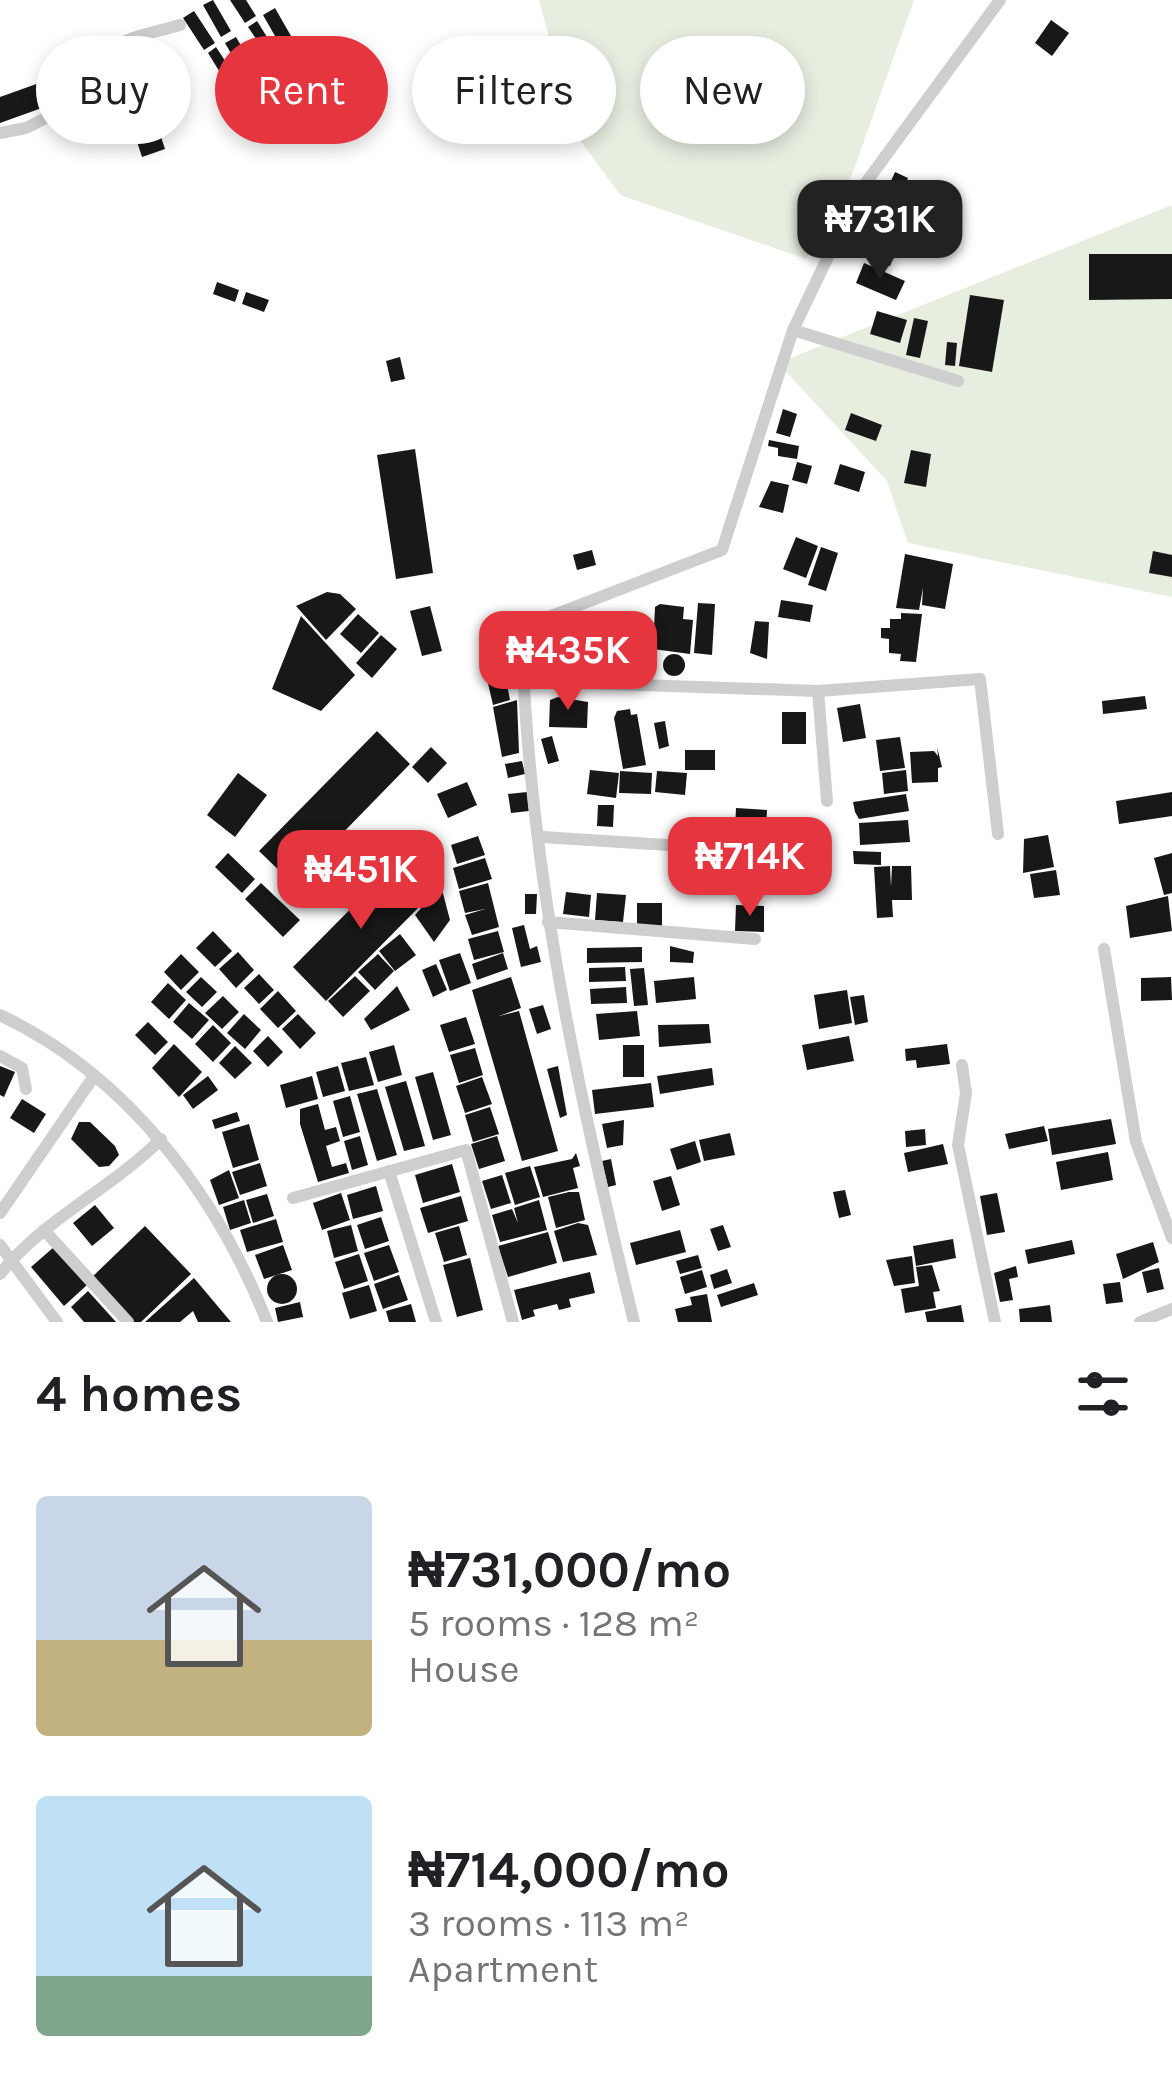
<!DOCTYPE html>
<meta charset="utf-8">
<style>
:root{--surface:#fff;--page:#f6f6f6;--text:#202124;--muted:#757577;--accent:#e5363f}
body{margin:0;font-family:Karla,sans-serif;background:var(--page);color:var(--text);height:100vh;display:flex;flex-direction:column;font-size:45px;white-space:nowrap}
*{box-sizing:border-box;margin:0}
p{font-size:39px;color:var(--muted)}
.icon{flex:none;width:66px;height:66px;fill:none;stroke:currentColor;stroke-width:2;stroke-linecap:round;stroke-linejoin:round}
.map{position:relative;height:1322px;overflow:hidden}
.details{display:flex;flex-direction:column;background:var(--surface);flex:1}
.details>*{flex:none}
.top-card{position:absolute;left:36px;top:36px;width:1101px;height:108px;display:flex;gap:24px}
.price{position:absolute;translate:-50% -102px;padding:0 27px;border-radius:24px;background:var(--accent);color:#fff;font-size:39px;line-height:78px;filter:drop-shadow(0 3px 6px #0008)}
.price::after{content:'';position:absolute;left:50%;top:72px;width:36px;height:27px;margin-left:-18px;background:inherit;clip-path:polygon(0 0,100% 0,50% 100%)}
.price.selected{background:#222;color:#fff}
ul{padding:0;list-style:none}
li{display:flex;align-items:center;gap:36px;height:300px;padding:0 36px}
li span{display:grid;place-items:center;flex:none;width:336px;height:240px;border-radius:12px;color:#555}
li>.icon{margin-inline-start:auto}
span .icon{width:144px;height:144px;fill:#fffc;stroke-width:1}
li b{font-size:51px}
h2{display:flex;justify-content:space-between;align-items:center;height:144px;padding:0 36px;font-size:51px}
.tag{padding:0 42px;border-radius:54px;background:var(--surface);box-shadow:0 6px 18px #0003;font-size:42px;line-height:108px}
.tag.selected{background:var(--accent);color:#fff}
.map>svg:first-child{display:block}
.green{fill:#e7eee0}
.building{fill:#181818}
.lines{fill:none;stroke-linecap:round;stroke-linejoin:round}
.street{stroke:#cecece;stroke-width:12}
</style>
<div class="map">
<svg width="1172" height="1322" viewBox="0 0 1172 1322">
<rect width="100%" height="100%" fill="#fff"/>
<g class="green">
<path d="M539 0H914L853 172 806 259 620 195 575 133Z"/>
<path d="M1172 205V597L908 543 887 481 778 363Z"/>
</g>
<g class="building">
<path d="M213 0 231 31 221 37 203 5Z"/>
<path d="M230 0H246L256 16 245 23Z"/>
<path d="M275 8 295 43 283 50 263 15Z"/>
<path d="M194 11 215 43 204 50 183 18Z"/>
<path d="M1051 20 1069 33 1052 56 1035 43Z"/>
<path d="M257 21 277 53 269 58 248 27Z"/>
<path d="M236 37 254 68 243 74 225 43Z"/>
<path d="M216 47 235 76 226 82 208 53Z"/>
<path d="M133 52 165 149 142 157 110 59Z"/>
<path d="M70 72 78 95 0 123V97Z"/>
<path d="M895 172 908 178 901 196 887 190Z"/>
<path d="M878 237 898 246 890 266 869 256Z"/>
<path d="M1089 254H1172V299L1089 300Z"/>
<path d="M864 263 905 281 896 300 856 283Z"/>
<path d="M217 282 239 290 235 302 213 294Z"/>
<path d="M246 292 269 300 264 312 242 304Z"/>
<path d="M970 295 1004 300 992 372 959 366Z"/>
<path d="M877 311 907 320 900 343 870 334Z"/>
<path d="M914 318 928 321 920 358 906 355Z"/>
<path d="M947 342 957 343 955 366 945 365Z"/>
<path d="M400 357 405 379 391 382 386 361Z"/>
<path d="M783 409 797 414 790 437 776 433Z"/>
<path d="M851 413 882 425 876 441 845 430Z"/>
<path d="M769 440 799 446 797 459 778 456V448L768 446Z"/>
<path d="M415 449 433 573 396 579 377 455Z"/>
<path d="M911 450 931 454 926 487 904 483Z"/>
<path d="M797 462 812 466 807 484 792 480Z"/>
<path d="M840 464 865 472 859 492 834 484Z"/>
<path d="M771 481 789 485 783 513 759 507Z"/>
<path d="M796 537 818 546 806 578 783 569Z"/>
<path d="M821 547 838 553 826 591 808 585Z"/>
<path d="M592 550 596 565 577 570 573 555Z"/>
<path d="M1153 551 1172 555V577L1149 573Z"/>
<path d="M905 554 953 564 945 609 922 605 923 588 919 610 896 608Z"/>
<path d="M327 592 340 594 356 609 326 640 296 606Z"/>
<path d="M781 600 813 605 810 622 778 617Z"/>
<path d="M698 603 715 604 712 655 694 653Z"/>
<path d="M660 604 684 607 683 619 693 620 690 654 653 649 655 607Z"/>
<path d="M430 606 442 651 422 656 410 611Z"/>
<path d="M901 613 922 614 916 662 900 661 901 654 889 653V639L881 638V628H890V619H901Z"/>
<path d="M358 614 379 633 361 653 340 634Z"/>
<path d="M301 616 355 675 321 711 272 689Z"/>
<path d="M755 621 769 622 767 659 750 653Z"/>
<path d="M594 632 599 669 575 672 570 638Z"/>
<path d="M381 635 397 649 372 678 356 663Z"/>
<path d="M559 637H566L569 674 550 672 549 646 559 645Z"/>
<circle cx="674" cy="665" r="11"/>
<path d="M617 657H648V679H616Z"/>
<path d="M505 674 510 700 493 705 487 679Z"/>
<path d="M1145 696 1147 709 1103 714 1102 701Z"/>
<path d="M558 697 588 702 587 728 549 727 550 700Z"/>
<path d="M517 700 519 753 502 757 493 707Z"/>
<path d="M860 704 866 738 843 742 837 708Z"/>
<path d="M630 709 631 715 637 714 646 765 623 769 614 718 617 711Z"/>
<rect x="782" y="712" width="24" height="32"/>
<path d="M665 721 669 746 659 749 654 723Z"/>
<path d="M377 731 410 764 293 884 259 851Z"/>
<path d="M552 736 559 761 548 764 541 739Z"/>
<path d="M900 737 905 768 880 771 876 740Z"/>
<path d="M431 747 447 763 428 783 412 767Z"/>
<path d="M937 747 942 767 938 768V782L912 783 910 752 934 751 938 756Z"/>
<rect x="685" y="750" width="30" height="20"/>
<path d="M522 761 525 774 508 778 505 764Z"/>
<path d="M590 770 619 773 616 798 587 794Z"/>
<path d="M906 770 908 791 884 794 882 773Z"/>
<path d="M620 771 652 773 651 794 619 793Z"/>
<path d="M657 771 687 773 685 795 655 792Z"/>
<path d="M238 773 267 795 235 837 207 815Z"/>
<path d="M467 782 477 805 448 818 437 794Z"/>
<path d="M527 792 529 811 511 813 508 794Z"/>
<path d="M1172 792V816L1119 824 1116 801Z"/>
<path d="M906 794 909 811 859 819 855 812 853 802Z"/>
<path d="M598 805H614L613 827 597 826Z"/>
<path d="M736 808 767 810 766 831 735 829Z"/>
<path d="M908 820 910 842 860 845 859 823Z"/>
<path d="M1048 835 1054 867 1023 873 1024 839Z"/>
<path d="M478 836 485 855 457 864 451 845Z"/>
<path d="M406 838 427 858 412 873 391 853Z"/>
<path d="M853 851 881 852V865L854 864Z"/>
<path d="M228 853 255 879 242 893 215 867Z"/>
<path d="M1172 853V893L1164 895 1154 858Z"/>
<path d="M485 858 492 879 459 889 453 868Z"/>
<path d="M396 863 429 897 326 1001 293 967Z"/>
<path d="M890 866 891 887 892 866H911L912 900H892L893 917 877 918 874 867Z"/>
<path d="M1056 870 1060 895 1034 898 1030 874Z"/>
<path d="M261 883 300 920 283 937 245 899Z"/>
<path d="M488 883 499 927 472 935 465 915 485 909 465 913 459 891Z"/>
<path d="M441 886 450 920 434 942 415 915Z"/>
<path d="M566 892 591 895 589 917 563 914Z"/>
<path d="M597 893 626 895 623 922 595 920Z"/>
<path d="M525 894H537L536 914H525Z"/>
<path d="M1168 896 1172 931 1130 938 1126 906Z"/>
<rect x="637" y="903" width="25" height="23"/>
<path d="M736 905 764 906V932L735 931Z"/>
<path d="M524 925 530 949 537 946 541 962 521 967 512 928Z"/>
<path d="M213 931 232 951 215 967 196 948Z"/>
<path d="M498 931 504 952 474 960 468 939Z"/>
<path d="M400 934 416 955 395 971 379 951Z"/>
<path d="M670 946 694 952 693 963 670 962Z"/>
<path d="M642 947V962L587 963V948Z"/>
<path d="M238 952 254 970 236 988 219 969Z"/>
<path d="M460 953 471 983 450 991 439 960Z"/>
<path d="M503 953 508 969 477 980 472 964Z"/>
<path d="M181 954 199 972 181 990 164 972Z"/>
<path d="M378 954 394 971 375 990 358 972Z"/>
<path d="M436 964 447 990 433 997 422 970Z"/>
<path d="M625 967 626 981 589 982V968Z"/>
<path d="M644 968 648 1005 634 1006 630 969Z"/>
<path d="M259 974 274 990 259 1004 244 988Z"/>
<path d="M355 976 370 991 343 1017 328 1001Z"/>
<path d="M201 977 217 992 202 1007 186 992Z"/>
<path d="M511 977 521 1008 499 1016 519 1011 558 1151 522 1161 472 990Z"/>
<path d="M694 977 696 999 656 1003 654 981Z"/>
<path d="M1171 977 1172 1000 1141 1001V978Z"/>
<path d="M168 983 186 1000 169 1019 151 1002Z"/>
<path d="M397 986 410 1010 371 1030 364 1019Z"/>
<path d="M626 987 627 1003 591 1004 590 989Z"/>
<path d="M847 990 852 1023 819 1029 814 995Z"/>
<path d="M278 991 296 1011 278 1028 260 1009Z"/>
<path d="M864 995 868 1022 855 1025 850 997Z"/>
<path d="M223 996 239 1012 222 1029 205 1013Z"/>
<path d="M189 1003 209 1020 192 1039 173 1022Z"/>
<path d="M543 1005 551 1029 537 1034 529 1009Z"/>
<path d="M637 1011 640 1036 599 1040 596 1014Z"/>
<path d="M244 1014 261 1030 245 1049 227 1033Z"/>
<path d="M298 1014 316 1033 300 1049 282 1029Z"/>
<path d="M466 1017 475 1044 449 1052 440 1025Z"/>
<path d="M148 1022 168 1042 155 1055 135 1035Z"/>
<path d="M709 1024 711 1043 659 1047 658 1025Z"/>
<path d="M213 1025 231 1043 213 1062 195 1044Z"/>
<path d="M268 1036 283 1052 268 1067 253 1051Z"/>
<path d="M849 1036 854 1061 807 1070 802 1045Z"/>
<path d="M174 1044 202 1072 179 1097 152 1068Z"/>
<path d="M947 1044 950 1064 917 1068 916 1060 906 1061 905 1049Z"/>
<path d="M394 1045 402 1075 378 1082 369 1052Z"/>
<rect x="623" y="1045" width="21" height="32"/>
<path d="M235 1046 252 1063 235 1079 219 1063Z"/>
<path d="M475 1048 483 1075 459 1083 450 1055Z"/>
<path d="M366 1057 374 1085 349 1091 341 1063Z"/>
<path d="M0 1066 15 1072 4 1097 0 1095Z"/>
<path d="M338 1066 345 1091 323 1097 316 1072Z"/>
<path d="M558 1066 567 1115 560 1118 547 1069Z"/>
<path d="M712 1068 714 1085 660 1094 657 1076Z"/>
<path d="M433 1072 451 1135 433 1140 415 1077Z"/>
<path d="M208 1076 218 1090 193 1109 183 1095Z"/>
<path d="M312 1076 318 1099 286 1108 280 1085Z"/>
<path d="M482 1077 492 1104 465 1113 456 1086Z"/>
<path d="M406 1081 425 1146 404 1151 385 1087Z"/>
<path d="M651 1083 654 1107 595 1114 592 1090Z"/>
<path d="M377 1089 397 1155 377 1161 357 1094Z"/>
<path d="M350 1096 360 1132 343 1137 333 1101Z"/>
<path d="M22 1099 46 1114 34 1133 10 1118Z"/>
<path d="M318 1104 325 1130 336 1127 340 1141 326 1146 332 1167 346 1163 349 1173 318 1182 300 1124V1109Z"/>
<path d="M490 1107 499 1134 473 1142 465 1115Z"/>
<path d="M237 1112 240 1121 215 1129 212 1120Z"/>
<path d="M1111 1119 1116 1144 1052 1155 1048 1129Z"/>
<path d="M624 1120 623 1145 607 1148 602 1124Z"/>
<path d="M79 1122H90L115 1146 119 1155 109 1166 99 1167 71 1139Z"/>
<path d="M249 1124 259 1160 233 1168 222 1132Z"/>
<path d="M1044 1126 1048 1141 1009 1149 1005 1134Z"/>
<path d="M925 1129 926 1145 906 1147 905 1131Z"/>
<path d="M730 1133 735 1155 704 1161 699 1140Z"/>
<path d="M360 1136 368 1165 352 1170 344 1141Z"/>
<path d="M497 1136 505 1161 479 1169 471 1144Z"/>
<path d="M695 1141 701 1162 677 1170 670 1149Z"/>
<path d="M943 1144 948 1164 908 1172 904 1153Z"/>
<path d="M1108 1152 1113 1180 1061 1190 1056 1162Z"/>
<path d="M576 1153 580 1166 573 1168 578 1188 543 1197 534 1167 572 1159Z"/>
<path d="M611 1159 616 1185 608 1187 602 1161Z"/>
<path d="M260 1163 267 1186 240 1195 232 1172Z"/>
<path d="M452 1164 460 1192 423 1203 415 1175Z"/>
<path d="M530 1166 540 1197 515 1205 505 1173Z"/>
<path d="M229 1170 239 1198 219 1205 210 1180Z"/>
<path d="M502 1175 511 1203 491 1209 482 1181Z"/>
<path d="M671 1176 680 1205 662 1211 653 1181Z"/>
<path d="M376 1186 383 1211 353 1219 347 1195Z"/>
<path d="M845 1190 851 1215 839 1218 833 1192Z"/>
<path d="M569 1192H579L585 1220 556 1228 548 1197Z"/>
<path d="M341 1193 350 1220 322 1230 313 1203Z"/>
<path d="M997 1193 1005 1232 987 1235 980 1196Z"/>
<path d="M267 1194 274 1216 253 1223 246 1200Z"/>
<path d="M461 1196 468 1221 428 1233 420 1208Z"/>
<path d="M244 1200 251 1223 230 1230 223 1207Z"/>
<path d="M539 1200 547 1230 500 1242 492 1215 512 1209 518 1223 514 1208Z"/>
<path d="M95 1205 114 1228 92 1246 73 1223Z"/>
<path d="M381 1217 389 1241 365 1249 357 1225Z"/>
<path d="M276 1219 283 1242 247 1252 240 1230Z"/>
<path d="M578 1223 588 1225 597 1255 563 1262 554 1231Z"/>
<path d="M351 1225 358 1251 334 1258 327 1231Z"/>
<path d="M723 1225 731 1247 718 1251 710 1229Z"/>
<path d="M145 1226 191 1274 141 1322H131L90 1279Z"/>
<path d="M459 1226 467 1255 444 1262 435 1233Z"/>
<path d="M680 1230 686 1252 636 1265 630 1243Z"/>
<path d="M548 1232 557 1263 508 1277 498 1246Z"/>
<path d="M953 1239 956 1258 916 1266 913 1246Z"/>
<path d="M1072 1240 1075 1254 1028 1264 1025 1250Z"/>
<path d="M1153 1242 1159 1262 1123 1279 1116 1254Z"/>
<path d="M283 1245 292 1270 264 1279 255 1255Z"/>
<path d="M389 1245 399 1272 374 1281 364 1253Z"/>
<path d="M54 1247 87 1285 64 1306 31 1267Z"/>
<path d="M359 1254 368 1281 344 1289 335 1262Z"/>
<path d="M698 1255 702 1268 680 1274 676 1261Z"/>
<path d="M912 1256 915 1283 894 1286 886 1260Z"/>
<path d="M470 1258 483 1310 457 1317 443 1265Z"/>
<path d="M932 1265 940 1291 933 1292 936 1308 905 1313 901 1289 919 1286 916 1267Z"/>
<path d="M1016 1266 1018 1277 1009 1279 1013 1300 1000 1302 994 1273Z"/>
<path d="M1159 1268 1164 1289 1147 1293 1142 1272Z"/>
<path d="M727 1269 732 1283 714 1289 710 1275Z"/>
<path d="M702 1270 707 1287 685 1294 680 1277Z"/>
<path d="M590 1272 595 1293 569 1299 571 1307 559 1310 557 1304 533 1310 535 1316 522 1320 514 1290Z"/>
<circle cx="282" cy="1289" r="15"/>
<path d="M399 1275 408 1300 383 1309 374 1284Z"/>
<path d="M194 1278 231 1322H198L193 1311 180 1322H145Z"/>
<path d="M1120 1282 1123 1302 1106 1304 1103 1284Z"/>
<path d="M754 1283 758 1295 721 1307 717 1295Z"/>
<path d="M369 1285 377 1311 350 1319 342 1293Z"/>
<path d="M88 1291 116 1322H84L71 1307Z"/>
<path d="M707 1294 712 1322H678L675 1309 692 1305 690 1297Z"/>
<path d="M300 1302 303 1317 278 1322 275 1308Z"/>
<path d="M411 1304 416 1322H389L386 1311Z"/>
<path d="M961 1305 964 1322H927L925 1312Z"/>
<path d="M1050 1305 1052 1322H1020L1019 1309Z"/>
</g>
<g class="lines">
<g class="street">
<path d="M0 133 26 128 86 98C99 38 127 40 180 25"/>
<path d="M793 330 958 381"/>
<path d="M523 681 818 691 980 679 998 834"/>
<path d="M818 691 827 801"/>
<path d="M542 837 731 849"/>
<path d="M548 922 755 939"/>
<path d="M1104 949 1136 1142 1172 1238"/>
<path d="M0 1015C127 1075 217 1195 267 1322"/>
<path d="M0 1056 22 1068 26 1089"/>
<path d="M962 1065 966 1093 958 1145 995 1322"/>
<path d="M389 1171 436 1322"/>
<path d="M293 1198 466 1150 513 1322"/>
<path d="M0 1213 92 1079"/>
<path d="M44 1230 128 1322"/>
<path d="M0 1245 57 1322"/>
<path d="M0 1274C45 1218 111 1189 161 1139"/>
<path d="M634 1322C579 1098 529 871 522 640L538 621 722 550 793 330 859 192 1000 0"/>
<path d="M1140 1322 1172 1309"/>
</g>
</g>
</svg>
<b class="price selected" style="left:880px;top:282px">₦731K</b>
<b class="price" style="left:568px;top:713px">₦435K</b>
<b class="price" style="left:750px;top:919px">₦714K</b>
<b class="price" style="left:361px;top:932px">₦451K</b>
<div class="top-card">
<a class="tag">Buy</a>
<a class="tag selected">Rent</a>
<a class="tag">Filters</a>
<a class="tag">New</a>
</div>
</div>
<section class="details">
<h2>4 homes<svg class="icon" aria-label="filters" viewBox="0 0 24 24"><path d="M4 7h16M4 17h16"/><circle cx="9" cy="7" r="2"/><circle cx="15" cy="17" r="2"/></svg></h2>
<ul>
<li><span style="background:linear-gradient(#c9d6e8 60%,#c2b280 0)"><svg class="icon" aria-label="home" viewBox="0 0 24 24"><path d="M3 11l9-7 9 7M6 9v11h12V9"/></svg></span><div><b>₦731,000/mo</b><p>5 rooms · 128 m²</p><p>House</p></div></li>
<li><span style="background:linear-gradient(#bfe0f5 75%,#7fa58c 0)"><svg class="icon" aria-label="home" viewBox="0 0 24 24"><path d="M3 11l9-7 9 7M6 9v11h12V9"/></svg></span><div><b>₦714,000/mo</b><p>3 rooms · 113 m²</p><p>Apartment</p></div></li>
</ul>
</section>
